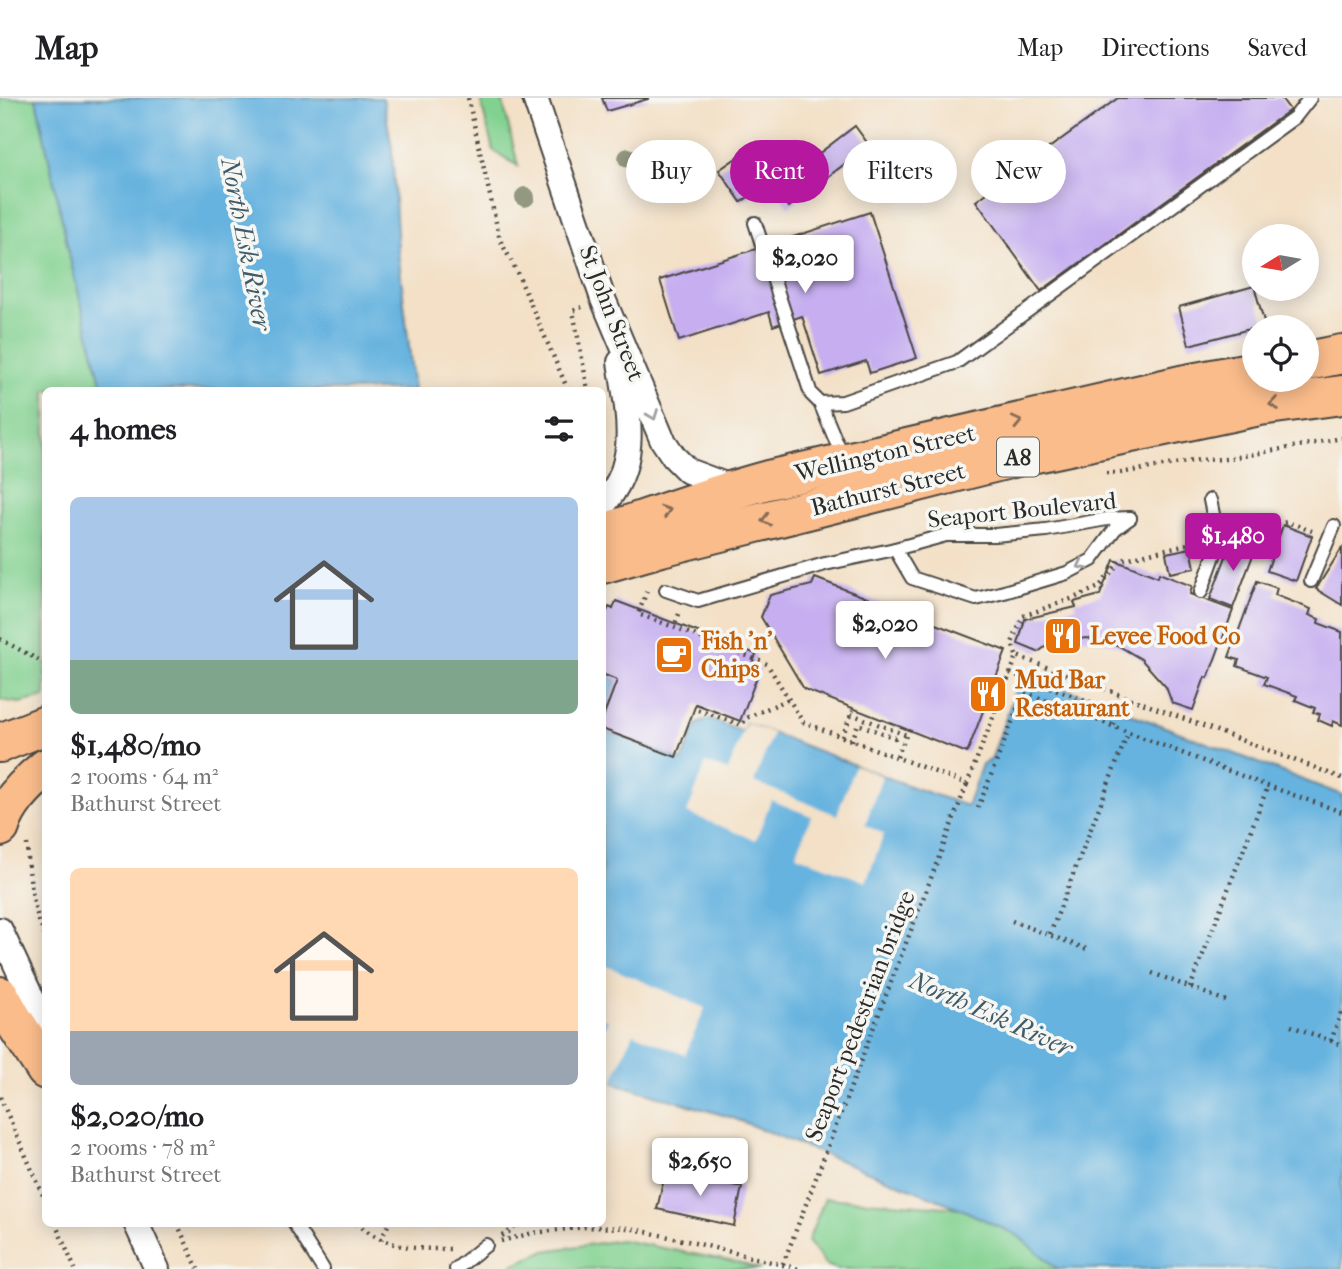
<!DOCTYPE html>
<meta charset="utf-8">
<style>
:root{--surface:#fff;--page:#f2f2f2;--text:#202124;--muted:#757577;--line:#e0e0e0;--accent:#b5179e}
body{margin:0;font-family:"IM FELL French Canon",serif;background:var(--page);color:var(--text);height:100vh;display:flex;flex-direction:column;font-size:26px;white-space:nowrap}
*{box-sizing:border-box;margin:0}
p{font-size:23px;color:var(--muted)}
.icon{flex:none;width:38px;height:38px;fill:none;stroke:currentColor;stroke-width:2;stroke-linecap:round;stroke-linejoin:round}
.map{position:relative;flex:1;overflow:hidden}
.sheet{position:absolute;left:42px;top:289px;width:564px;height:840px;display:flex;flex-direction:column;background:var(--surface);border-radius:10px;box-shadow:0 4px 18px #0003}
.sheet>*{flex:none}
.hud{position:absolute;left:626px;top:42px;width:609px;height:63px;display:flex;gap:14px}
.needle{width:46px;rotate:259deg}
.buttons{position:absolute;left:1242px;top:126px;display:grid;gap:14px}
.buttons a{display:grid;place-items:center;width:77px;height:77px;border-radius:50%;background:var(--surface);box-shadow:0 4px 18px #0003;font-size:35px}
.price{position:absolute;translate:-50% -60px;padding:0 16px;border-radius:7px;background:#fff;color:#222;font-size:23px;line-height:46px;filter:drop-shadow(0 2px 4px #0008)}
.price::after{content:'';position:absolute;left:50%;top:42px;width:21px;height:16px;margin-left:-10px;background:inherit;clip-path:polygon(0 0,100% 0,50% 100%)}
.price.current{background:var(--accent);color:#fff}
ul{padding:0;list-style:none}
li{display:grid;align-content:center;gap:14px;height:371px;padding:0 28px}
li span{display:grid;place-items:center;height:217px;border-radius:10px;color:#555}
li>.icon{margin-inline-start:auto}
span .icon{width:126px;height:126px;fill:#fffc;stroke-width:1}
li b{font-size:30px}
h2{display:flex;justify-content:space-between;align-items:center;height:84px;padding:0 28px;font-size:30px}
.pill{padding:0 24px;border-radius:32px;background:var(--surface);box-shadow:0 4px 18px #0003;font-size:24px;line-height:63px}
.pill.current{background:var(--accent);color:#fff}
header{display:flex;align-items:center;gap:42px;box-sizing:border-box;height:98px;padding:0 35px;background:var(--surface);border-bottom:2px solid var(--line)}
header strong{font-size:33px}
nav{display:flex;gap:38px;margin-inline-start:auto;font-size:24px}
.map>svg:first-child{display:block}
.green{fill:#82d190;stroke:#567e5e;stroke-width:2}
.water{fill:#66b3df;stroke:#486f85;stroke-width:2}
.pier{fill:#f3e0c6}
.building{fill:#c6aef0}
.lines{fill:none;stroke-linecap:round;stroke-linejoin:round}
.service-casing{stroke:#494642;stroke-width:16}
.minor-casing{stroke:#494642;stroke-width:28}
.trunk-casing{stroke:#494642;stroke-width:42}
.path{stroke:#494642;stroke-width:4.5;stroke-dasharray:2 5;stroke-linecap:butt}
.service{stroke:#fff;stroke-width:12}
.minor{stroke:#fff;stroke-width:24}
.trunk{stroke:#fabc8b;stroke-width:38}
.tree{fill:#939881}
.oneway{stroke:#886c56}
.oneway2{stroke:#a0a0a0}
.labels{text-anchor:middle;dominant-baseline:central;stroke-width:7;stroke-linejoin:round;paint-order:stroke}
.shield{fill:#f6f6f2;stroke:#686867;stroke-width:2}
.shield-label{font-size:23px;font-weight:bold;fill:#2b2b2b}
.street-label{font-size:24px;fill:#2b2b2b;stroke:#f6f6f2}
.food-label{font-size:24px;font-weight:bold;fill:#c56008;stroke:#f6f6f2;text-anchor:start}
.water-label{font-size:26px;font-style:italic;fill:#405b6a;stroke:#f6f6f2}
</style>
<header>
<strong>Map</strong>
<nav><a>Map</a><a>Directions</a><a>Saved</a></nav>
</header>
<div class="map">
<svg width="1342" height="1171" viewBox="0 0 1342 1171">
<rect width="100%" height="100%" fill="#f6f6f2"/>
<filter id="ink" filterUnits="userSpaceOnUse"><feTurbulence type="fractalNoise" baseFrequency=".0143" numOctaves="2"/><feDisplacementMap in="SourceGraphic" scale="14" xChannelSelector="R" yChannelSelector="G"/><feConvolveMatrix kernelMatrix="1 2 1 2 8 2 1 2 1" color-interpolation-filters="sRGB"/></filter>
<filter id="wash" filterUnits="userSpaceOnUse"><feTurbulence type="fractalNoise" baseFrequency=".00686" numOctaves="4" result="noise"/><feDisplacementMap in="SourceGraphic" scale="28" xChannelSelector="R" yChannelSelector="G"/><feGaussianBlur stdDeviation="1.57" result="paint"/><feColorMatrix in="noise" values="0 0 0 0 0 0 0 0 0 0 0 0 0 0 0 0 0 1.4 0 .05"/><feComposite in="paint" operator="in"/></filter>
<g filter="url(#wash)">
<rect width="100%" height="100%" fill="#f3e0c6"/>
<g class="green">
<path d="M0 0H36L72 169 103 292H46L45 599 20 605 0 602Z"/>
<path d="M480 0H502L518 68 493 52Z"/>
<path d="M825 1100 959 1110 1017 1137 1058 1171H837L826 1167 808 1143Z"/>
<path d="M621 1142 735 1164 761 1171H503L544 1153Z"/>
</g>
<g class="water">
<path d="M36 0H383L392 50 398 153 414 292H103L72 169Z"/>
<path d="M1022 574 1342 697V1171H1058L1017 1137 959 1110 733 1020 618 986 602 979V631L682 663 697 626 709 621 743 634 746 625 912 689 967 708 982 666 991 662Z"/>
<path d="M602 576 617 582 602 622Z"/>
</g>
<g class="pier">
<path d="M746 625 773 635 754 684 837 717 855 667 882 678 865 727 884 736 866 784 796 757 811 718 771 702 756 742 687 715 706 665 728 673Z"/>
<path d="M602 866 705 910 685 957 633 935 611 987 602 983V936L608 922 602 919Z"/>
</g>
<g id="blocks">
<g class="building">
<path d="M602 0H648V1L607 13Z"/>
<path d="M1118 0H1281L1290 12 1041 193 976 103Z"/>
<path d="M855 28 869 47 789 109 774 90Z"/>
<path d="M748 52 770 84 741 104 719 72Z"/>
<path d="M870 114 917 260 870 275 866 263 821 277 802 218 773 228 769 214 679 243 660 182Z"/>
<path d="M1254 188 1265 227 1189 247 1179 209Z"/>
<path d="M1283 427 1312 438 1296 483 1267 473Z"/>
<path d="M1233 440 1256 449 1233 510 1210 501Z"/>
<path d="M1191 450 1195 470 1170 475 1166 455Z"/>
<path d="M1342 450V507L1316 491Z"/>
<path d="M1114 462 1158 479 1159 475 1192 488 1190 496 1233 512 1208 580 1205 579 1193 612 1172 605 1166 589 1141 561 1117 547 1087 540 1052 544 1038 554 1018 546 1025 521 1076 509 1074 504 1100 497Z"/>
<path d="M815 480 1006 553 967 655 804 591 761 519 770 497 812 487Z"/>
<path d="M1257 483 1277 490 1275 497 1311 511 1309 517 1319 521 1318 525 1342 534V627L1333 623 1332 628 1318 622 1320 616 1313 614 1315 610 1295 602 1297 598 1264 586 1267 579 1237 568 1239 562 1229 559Z"/>
<path d="M616 503 756 556 752 568 760 571 740 623 696 606 676 659 602 631V622L617 582 602 576V510L607 513 609 509 613 511Z"/>
<path d="M666 1072 742 1089 734 1128 657 1111Z"/>
</g>
</g>
</g>
<g filter="url(#ink)">
<use href="#blocks" fill-opacity="0" stroke="#494642" stroke-width="2"/>
<g class="lines">
<defs>
<g id="service">
<path d="M755 125 811 296 820 305 843 304 957 264 1295 19 1310 0"/>
<path d="M820 305 843 360"/>
<path d="M895 451 912 480 976 501 1004 494 1067 475 1092 462 1115 431 1130 420"/>
<path d="M1311 483 1334 428"/>
<path d="M666 492 698 503 825 466 895 451 946 437H995L1046 432 1107 421 1130 420"/>
<path d="M1201 494 1219 444 1210 402"/>
<path d="M294 1125 323 1171"/>
<path d="M456 1171 486 1147"/>
</g>
<g id="minor">
<path d="M535 0 603 201 662 341 674 359 688 373 736 391"/>
<path d="M602 408C641 366 628 315 620 264"/>
<path d="M0 832 46 931"/>
<path d="M136 1125 157 1171"/>
</g>
<g id="trunk">
<path d="M1307 263 1342 256"/>
<path d="M602 436C657 417 712 397 768 382L1181 287 1255 273"/>
<path d="M602 466 661 449 1017 359 1260 308 1342 297"/>
<path d="M0 645 46 627"/>
<path d="M0 729C7 705 26 686 46 670"/>
<path d="M0 898 14 923 46 972"/>
</g>
</defs>
<use href="#service" class="service-casing"/>
<use href="#minor" class="minor-casing"/>
<use href="#trunk" class="trunk-casing"/>
<g class="path">
<path d="M468 0 500 142 515 170 568 292"/>
<path d="M582 209 573 213 588 292"/>
<path d="M1106 375H1120L1199 362 1227 361 1342 340"/>
<path d="M1236 435 1287 424 1312 433"/>
<path d="M647 493 638 516 674 529"/>
<path d="M679 516 674 529 767 566 803 624 967 686 1017 558 1342 680"/>
<path d="M0 541 46 566"/>
<path d="M1016 557 1012 545 1023 518 1074 500 1099 489 1121 462 1200 443"/>
<path d="M1010 575 1118 614 1112 628"/>
<path d="M698 612 742 627 746 620 789 601"/>
<path d="M851 616 906 637"/>
<path d="M842 639 853 612"/>
<path d="M852 643 858 626 895 640 897 635"/>
<path d="M897 659 908 633"/>
<path d="M978 710 1024 594 1268 688 1342 714"/>
<path d="M27 746C29 777 32 811 46 840"/>
<path d="M1012 823 1089 852"/>
<path d="M1050 836 1128 635"/>
<path d="M1152 875 1229 904"/>
<path d="M1190 890 1268 688"/>
<path d="M1291 928 1342 947"/>
<path d="M1331 943 1342 912"/>
<path d="M0 999 46 1104"/>
<path d="M55 1125 75 1171"/>
<path d="M177 1125 198 1171"/>
<path d="M356 1125C389 1151 411 1151 452 1151"/>
<path d="M502 1138 510 1133 517 1125"/>
<path d="M381 1142 389 1125"/>
<path d="M501 1143 533 1135 585 1129 629 1130 687 1143 799 1171"/>
<path d="M783 1166 967 686"/>
</g>
<use href="#service" class="service"/>
<use href="#minor" class="minor"/>
<use href="#trunk" class="trunk"/>
</g>
<g class="tree">
<circle cx="628" cy="60" r="10"/>
<circle cx="525" cy="99" r="10"/>
</g>
<defs><path id="oneway-chevron" d="M-2-3.5L2.5 0L-2 3.5" fill="none" stroke-width="1.6" stroke-linecap="round" stroke-linejoin="round" transform="scale(1.75)"/></defs>
<g class="oneway">
<use href="#oneway-chevron" transform="translate(1274 306) rotate(172)"/>
<use href="#oneway-chevron" transform="translate(1017 324) rotate(-13)"/>
<use href="#oneway-chevron" transform="translate(666 413) rotate(-18)"/>
<use href="#oneway-chevron" transform="translate(766 422) rotate(166)"/>
</g>
<g class="oneway2">
<use href="#oneway-chevron" transform="translate(653 317) rotate(69)"/>
<use href="#oneway-chevron" transform="translate(1082 467) rotate(152)"/>
</g>
</g>
<defs>
<symbol id="restaurant-square" viewBox="-11 -11 22 22"><rect x="-9" y="-9" width="18" height="18" rx="4" fill="#e8710a" stroke="#f6f6f2"/><path d="M-5-6h1v4h1v-4h1v4h1v-4h1v5L-1.5 .5V6h-2V.5L-5-1ZM5-6V6H3V1.5H1.5Q1.5-4 5-6Z" fill="#fff"/></symbol>
<symbol id="cafe-square" viewBox="-11 -11 22 22"><rect x="-9" y="-9" width="18" height="18" rx="4" fill="#e8710a" stroke="#f6f6f2"/><path d="M-5.5-4.5H6V0H3Q3 3.5 0 3.5H-2.5Q-5.5 3.5-5.5 0ZM3-3.2v2h1.7v-2ZM-6 4.5H4V6H-6Z" fill="#fff"/></symbol>
</defs>
<g fill-rule="evenodd">
<use href="#restaurant-square" x="1041" y="516" width="44" height="44"/>
<use href="#cafe-square" x="652" y="535" width="44" height="44"/>
<use href="#restaurant-square" x="966" y="574" width="44" height="44"/>
</g>
<g class="labels">
<rect class="shield" x="997" y="339.5" width="42" height="39" rx="5"/>
<g class="shield-label">
<text x="1018" y="359">A8</text>
</g>
<g class="street-label">
<text transform="translate(612 215) rotate(69)">St John Street</text>
<text transform="translate(885 355) rotate(-13)">Wellington Street</text>
<text transform="translate(888 391) rotate(-14)">Bathurst Street</text>
<text transform="translate(1022 412) rotate(-6)">Seaport Boulevard</text>
<text transform="translate(860 918) rotate(-69)">Seaport pedestrian bridge</text>
</g>
<g class="food-label">
<text x="1090" y="538">Levee Food Co</text>
<text x="701" y="543">Fish 'n'<tspan x="701" dy="28">Chips</tspan></text>
<text x="1015" y="582">Mud Bar<tspan x="1015" dy="28">Restaurant</tspan></text>
</g>
<g class="water-label">
<text transform="translate(246 146) rotate(79)">North Esk River</text>
<text transform="translate(991 916) rotate(24)">North Esk River</text>
</g>
</g>
</svg>
<div class="buttons">
<a><svg class="needle" viewBox="-14 -14 28 28"><path d="M0-13l5 13h-10z" fill="#e53935"/><path d="M0 13l5-13h-10z" fill="#757577"/></svg></a>
<a><svg class="icon" aria-label="locate" viewBox="0 0 24 24"><circle cx="12" cy="12" r="6"/><path d="M12 2v4M12 18v4M2 12h4M18 12h4"/></svg></a>
</div>
<b class="price" style="left:805px;top:197px">$2,020</b>
<b class="price current" style="left:1233px;top:475px">$1,480</b>
<b class="price" style="left:885px;top:563px">$2,020</b>
<b class="price" style="left:700px;top:1100px">$2,650</b>
<div class="hud">
<a class="pill">Buy</a>
<a class="pill current">Rent</a>
<a class="pill">Filters</a>
<a class="pill">New</a>
</div>
<section class="sheet">
<h2>4 homes<svg class="icon" aria-label="filters" viewBox="0 0 24 24"><path d="M4 7h16M4 17h16"/><circle cx="9" cy="7" r="2"/><circle cx="15" cy="17" r="2"/></svg></h2>
<ul>
<li><span style="background:linear-gradient(#a9c7e8 75%,#7fa58c 0)"><svg class="icon" aria-label="home" viewBox="0 0 24 24"><path d="M3 11l9-7 9 7M6 9v11h12V9"/></svg></span><div><b>$1,480/mo</b><p>2 rooms · 64 m²</p><p>Bathurst Street</p></div></li>
<li><span style="background:linear-gradient(#ffd9b3 75%,#9aa5b1 0)"><svg class="icon" aria-label="home" viewBox="0 0 24 24"><path d="M3 11l9-7 9 7M6 9v11h12V9"/></svg></span><div><b>$2,020/mo</b><p>2 rooms · 78 m²</p><p>Bathurst Street</p></div></li>
</ul>
</section>
</div>
